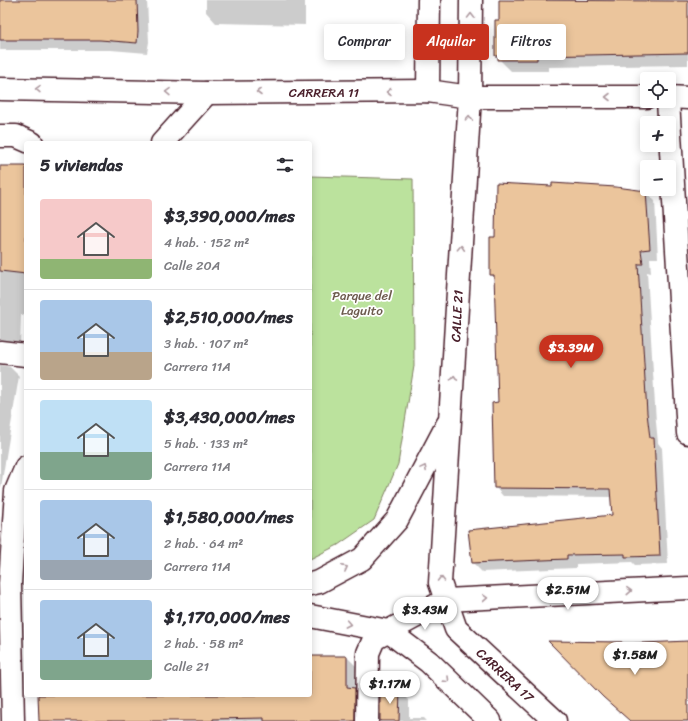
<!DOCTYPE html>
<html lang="es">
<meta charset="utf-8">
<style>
:root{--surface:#fff;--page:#f7f7f7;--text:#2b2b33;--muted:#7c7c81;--line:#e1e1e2;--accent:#c8321e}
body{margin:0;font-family:Sriracha,sans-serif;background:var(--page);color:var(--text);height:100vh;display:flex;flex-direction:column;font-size:15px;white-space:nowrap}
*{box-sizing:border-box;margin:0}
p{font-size:13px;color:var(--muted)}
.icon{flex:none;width:22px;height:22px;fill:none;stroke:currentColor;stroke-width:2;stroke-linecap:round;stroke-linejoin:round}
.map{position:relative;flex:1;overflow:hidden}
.sheet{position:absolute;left:24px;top:141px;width:288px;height:556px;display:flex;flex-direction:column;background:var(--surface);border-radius:4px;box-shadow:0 2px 10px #0003}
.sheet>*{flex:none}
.hud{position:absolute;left:324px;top:24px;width:304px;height:36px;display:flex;gap:8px}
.tools{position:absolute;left:640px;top:72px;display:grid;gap:8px}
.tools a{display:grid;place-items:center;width:36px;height:36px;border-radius:4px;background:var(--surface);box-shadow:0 2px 10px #0003;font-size:20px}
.price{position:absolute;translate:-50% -34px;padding:0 9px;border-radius:14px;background:#fff;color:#222;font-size:13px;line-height:26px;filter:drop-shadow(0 1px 2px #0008)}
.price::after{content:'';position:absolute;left:50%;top:24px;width:12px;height:9px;margin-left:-6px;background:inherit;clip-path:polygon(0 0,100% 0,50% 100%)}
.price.selected{background:var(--accent);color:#fff}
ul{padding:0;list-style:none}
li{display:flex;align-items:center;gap:12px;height:100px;padding:0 16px}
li+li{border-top:1px solid var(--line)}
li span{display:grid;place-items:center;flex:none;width:112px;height:80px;border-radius:4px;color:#555}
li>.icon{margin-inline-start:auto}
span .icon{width:48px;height:48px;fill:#fffc;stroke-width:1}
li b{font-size:17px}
h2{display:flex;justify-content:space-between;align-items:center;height:48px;padding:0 16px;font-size:17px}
.tag{padding:0 14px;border-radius:4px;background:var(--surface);box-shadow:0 2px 10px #0003;font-size:14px;line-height:36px}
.tag.selected{background:var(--accent);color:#fff}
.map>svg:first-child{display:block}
.green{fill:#bbe29d;stroke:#828064}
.shadow{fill:#0003}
.building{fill:#ebc59c;stroke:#4a1f2b}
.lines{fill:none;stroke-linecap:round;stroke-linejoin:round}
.street-casing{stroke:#4a1f2b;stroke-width:25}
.secondary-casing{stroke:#4a1f2b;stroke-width:25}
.primary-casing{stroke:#4a1f2b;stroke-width:25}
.street{stroke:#fff;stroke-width:22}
.secondary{stroke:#fff;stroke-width:22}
.primary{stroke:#fff;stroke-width:22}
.oneway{stroke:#ae9aa0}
.labels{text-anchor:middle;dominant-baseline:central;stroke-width:3.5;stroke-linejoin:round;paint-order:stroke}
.street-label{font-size:13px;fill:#4a1f2b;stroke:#fff}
.park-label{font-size:13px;fill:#6c5a4d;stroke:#fff}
</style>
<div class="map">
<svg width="688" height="721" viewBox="0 0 688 721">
<rect width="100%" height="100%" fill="#fff"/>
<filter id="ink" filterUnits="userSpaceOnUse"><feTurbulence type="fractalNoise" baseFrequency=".025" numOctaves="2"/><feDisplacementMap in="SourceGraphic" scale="8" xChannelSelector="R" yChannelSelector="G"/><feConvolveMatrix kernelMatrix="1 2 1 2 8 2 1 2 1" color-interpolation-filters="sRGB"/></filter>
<g filter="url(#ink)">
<path class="green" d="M310 176 413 179 414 366 398 464 374 520 338 545 310 559Z"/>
<g class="shadow">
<path d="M0 0H147L149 42 147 53 111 50H0Z"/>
<path d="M206 0H305V25L216 23 206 12Z"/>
<path d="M500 0H688V65L548 67V71H511L496 56 500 21Z"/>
<path d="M646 192 655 201 658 258H650L651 273 647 272 656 422 658 443 662 448 668 564 635 565 632 562 576 564V568L482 572 473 563 613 516 612 497 503 496 495 487 499 403 495 278 491 275Z"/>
<path d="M0 258 26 262V315H21L20 349 0 352Z"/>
<path d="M0 365 10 367 19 376 1 487H0Z"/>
<path d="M310 657H347L357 667 364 721H39L38 695H310Z"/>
<path d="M381 690H399L409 700V718H424L427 721H379Z"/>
</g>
<g class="building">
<path d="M0 0H137L138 31 137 43 100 40H0Z"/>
<path d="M499 0 688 1V53L537 56V60H498V56H495V20H499Z"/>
<path d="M0 166H26V274L0 271Z"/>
<path d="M496 183 552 186V183L616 187 646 191 650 249 641 250 643 264H638L647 413 650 438H654L660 556 625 557V554L567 555V559L472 563 468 530 612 515 610 489 494 488 492 403 498 402 494 275H490V237H495Z"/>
<path d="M548 641 622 642V644L688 641V721H630L603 697Z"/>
<path d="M310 656H347V687L355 688V721H264V718L213 719V721H39L38 695H310Z"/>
<path d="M380 688 400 689 399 721H380Z"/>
</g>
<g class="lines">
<defs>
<g id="street">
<path d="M668 101 688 433"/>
<path d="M0 352 26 355"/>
<path d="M13 721 10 584 16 491 26 467"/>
<path d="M367 721 368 653 374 639 446 600 688 588"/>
</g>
<g id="secondary">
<path d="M471 0 470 97H647"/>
<path d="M428 91 429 0"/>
<path d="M669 97 688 98"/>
</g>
<g id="primary">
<path d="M0 89 207 93 428 91 470 97 440 583 456 629 555 721"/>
<path d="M0 136H16L32 143"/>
<path d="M162 143 207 93"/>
<path d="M310 584 319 582 362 559 397 520 447 425"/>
<path d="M310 616 388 631 429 662 490 721"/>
</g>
</defs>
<use href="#street" class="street-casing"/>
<use href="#secondary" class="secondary-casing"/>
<use href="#primary" class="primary-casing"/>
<use href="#street" class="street"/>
<use href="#secondary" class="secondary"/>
<use href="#primary" class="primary"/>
</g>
<defs><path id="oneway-chevron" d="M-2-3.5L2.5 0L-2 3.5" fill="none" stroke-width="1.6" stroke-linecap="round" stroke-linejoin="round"/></defs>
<g class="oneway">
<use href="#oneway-chevron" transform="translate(471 16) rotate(-90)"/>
<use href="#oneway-chevron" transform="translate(38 89) rotate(-179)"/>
<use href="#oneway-chevron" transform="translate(168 92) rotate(-179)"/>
<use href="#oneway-chevron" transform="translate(259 92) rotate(180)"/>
<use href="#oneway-chevron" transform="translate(389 92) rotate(180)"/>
<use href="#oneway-chevron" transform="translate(608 97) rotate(-180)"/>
<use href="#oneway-chevron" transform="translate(469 118) rotate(-87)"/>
<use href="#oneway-chevron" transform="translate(461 248) rotate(-87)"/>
<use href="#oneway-chevron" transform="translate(454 378) rotate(-87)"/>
<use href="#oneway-chevron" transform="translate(424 468) rotate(-62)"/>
<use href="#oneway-chevron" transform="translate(345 568) rotate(-28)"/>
<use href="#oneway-chevron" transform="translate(441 579) rotate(-90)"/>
<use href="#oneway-chevron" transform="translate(629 591) rotate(-3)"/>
<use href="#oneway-chevron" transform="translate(485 598) rotate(-3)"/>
<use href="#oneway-chevron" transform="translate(348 624) rotate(11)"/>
<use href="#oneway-chevron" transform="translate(447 680) rotate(44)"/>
</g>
</g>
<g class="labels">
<g class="street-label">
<text x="324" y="92">CARRERA 11</text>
<text transform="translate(457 316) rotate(-87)">CALLE 21</text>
<text transform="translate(505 675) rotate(43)">CARRERA 17</text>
</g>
<g class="park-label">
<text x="362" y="295">Parque del<tspan x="362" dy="15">Laguito</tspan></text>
</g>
</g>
</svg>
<div class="tools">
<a><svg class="icon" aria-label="locate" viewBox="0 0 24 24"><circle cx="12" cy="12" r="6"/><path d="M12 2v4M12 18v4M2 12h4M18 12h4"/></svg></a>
<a>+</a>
<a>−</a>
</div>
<b class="price selected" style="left:571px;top:369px">$3.39M</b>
<b class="price" style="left:568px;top:611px">$2.51M</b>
<b class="price" style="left:425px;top:631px">$3.43M</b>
<b class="price" style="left:635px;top:676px">$1.58M</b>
<b class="price" style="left:390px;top:705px">$1.17M</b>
<div class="hud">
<a class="tag">Comprar</a>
<a class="tag selected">Alquilar</a>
<a class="tag">Filtros</a>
</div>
<section class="sheet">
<h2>5 viviendas<svg class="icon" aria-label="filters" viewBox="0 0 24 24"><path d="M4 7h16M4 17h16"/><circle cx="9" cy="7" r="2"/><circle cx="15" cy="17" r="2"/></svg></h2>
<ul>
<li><span style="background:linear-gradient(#f6c9c9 75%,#8fb573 0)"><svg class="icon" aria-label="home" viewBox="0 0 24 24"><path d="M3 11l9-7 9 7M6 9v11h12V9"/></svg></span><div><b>$3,390,000/mes</b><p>4 hab. · 152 m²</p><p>Calle 20A</p></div></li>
<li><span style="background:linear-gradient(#a9c7e8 65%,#b9a48a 0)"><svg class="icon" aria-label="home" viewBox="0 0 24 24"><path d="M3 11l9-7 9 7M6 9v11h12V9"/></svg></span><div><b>$2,510,000/mes</b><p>3 hab. · 107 m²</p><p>Carrera 11A</p></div></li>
<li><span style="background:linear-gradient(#bfe0f5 65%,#7fa58c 0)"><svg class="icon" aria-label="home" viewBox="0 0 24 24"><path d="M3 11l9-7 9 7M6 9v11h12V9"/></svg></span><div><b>$3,430,000/mes</b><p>5 hab. · 133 m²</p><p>Carrera 11A</p></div></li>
<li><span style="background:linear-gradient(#a9c7e8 75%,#9aa5b1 0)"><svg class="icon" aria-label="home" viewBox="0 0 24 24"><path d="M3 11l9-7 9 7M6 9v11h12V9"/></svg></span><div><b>$1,580,000/mes</b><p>2 hab. · 64 m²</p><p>Carrera 11A</p></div></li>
<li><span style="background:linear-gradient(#a9c7e8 75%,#7fa58c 0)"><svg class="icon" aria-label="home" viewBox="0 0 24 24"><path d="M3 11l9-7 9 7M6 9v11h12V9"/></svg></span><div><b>$1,170,000/mes</b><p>2 hab. · 58 m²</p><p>Calle 21</p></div></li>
</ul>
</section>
</div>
